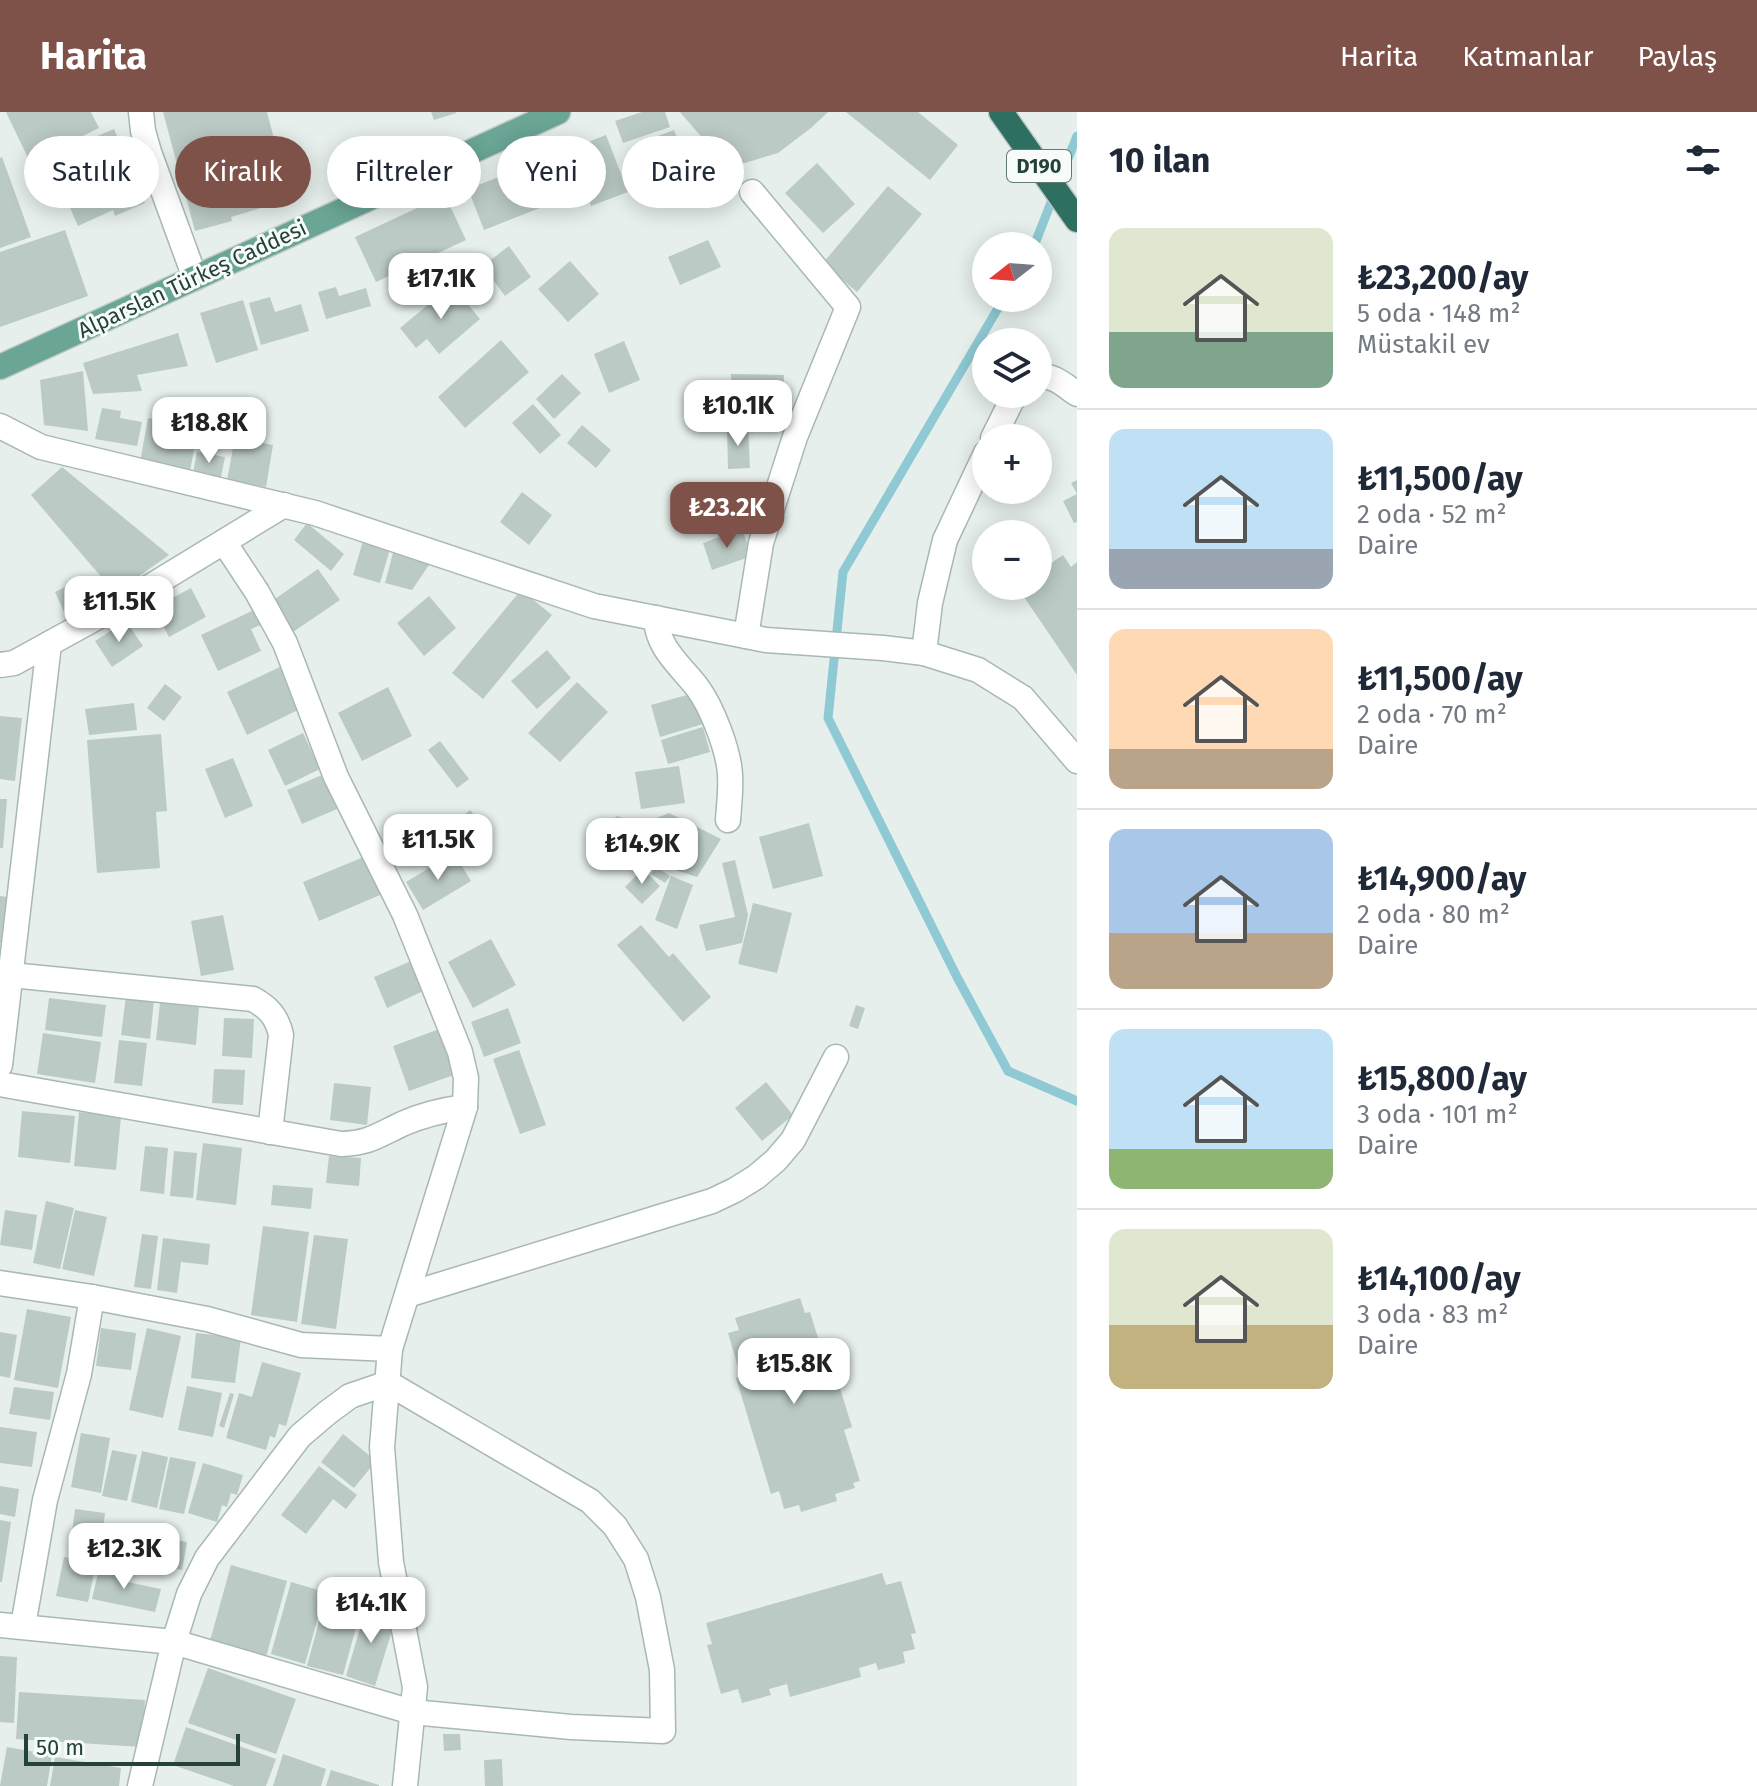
<!DOCTYPE html>
<html lang="tr">
<meta charset="utf-8">
<style>
:root{--surface:#fff;--page:#f6f6f7;--text:#1f2937;--muted:#747a83;--line:#e0e1e3;--accent:#7f5249}
body{margin:0;font-family:"Fira Sans",sans-serif;background:var(--page);color:var(--text);height:100vh;display:flex;flex-direction:column;font-size:30px;white-space:nowrap}
*{box-sizing:border-box;margin:0}
p{font-size:26px;color:var(--muted)}
.icon{flex:none;width:44px;height:44px;fill:none;stroke:currentColor;stroke-width:2;stroke-linecap:round;stroke-linejoin:round}
.map{position:relative;flex:1;overflow:hidden}
.details{display:flex;flex-direction:column;background:var(--surface);width:680px}
.details>*{flex:none}
.guide{position:absolute;left:24px;top:24px;width:760px;height:72px;display:flex;gap:16px}
.needle{width:52px;rotate:253deg}
.tools{position:absolute;left:972px;top:120px;display:grid;gap:16px}
.tools a{display:grid;place-items:center;width:80px;height:80px;border-radius:50%;background:var(--surface);box-shadow:0 4px 20px #0003;font-size:40px}
.scale{position:absolute;left:24px;bottom:20px;width:216px;box-sizing:border-box;padding-left:8px;border:4px solid #24423a;border-top:0;font-size:22px;line-height:28px;white-space:nowrap;color:#24423a;-webkit-text-stroke:6px #f7fbf9;paint-order:stroke}
.price{position:absolute;translate:-50% -68px;padding:0 18px;border-radius:16px;background:#fff;color:#222;font-size:26px;line-height:52px;filter:drop-shadow(0 2px 4px #0008)}
.price::after{content:'';position:absolute;left:50%;top:48px;width:24px;height:18px;margin-left:-12px;background:inherit;clip-path:polygon(0 0,100% 0,50% 100%)}
.price.current{background:var(--accent);color:#fff}
ul{padding:0;list-style:none}
li{display:flex;align-items:center;gap:24px;height:200px;padding:0 32px}
li+li{border-top:2px solid var(--line)}
li span{display:grid;place-items:center;flex:none;width:224px;height:160px;border-radius:16px;color:#555}
li>.icon{margin-inline-start:auto}
span .icon{width:96px;height:96px;fill:#fffc;stroke-width:1}
li b{font-size:34px}
h2{display:flex;justify-content:space-between;align-items:center;height:96px;padding:0 32px;font-size:34px}
.pill{padding:0 28px;border-radius:36px;background:var(--surface);box-shadow:0 4px 20px #0003;font-size:28px;line-height:72px}
.pill.current{background:var(--accent);color:#fff}
header{display:flex;align-items:center;gap:48px;box-sizing:border-box;height:112px;padding:0 40px;background:var(--accent);color:#fff}
header strong{font-size:38px}
nav{display:flex;gap:44px;margin-inline-start:auto;font-size:28px}
main{display:flex;flex:1;min-height:0}
.map>svg:first-child{display:block}
.lines{fill:none;stroke-linecap:round;stroke-linejoin:round}
.stream{stroke:#8ec9d4;stroke-width:9}
.building{fill:#bbcac4}
.minor-casing{stroke:#a8b8b2;stroke-width:27}
.major-casing{stroke:#c2cac8;stroke-width:27}
.highway-casing{stroke:#c2cac8;stroke-width:27}
.minor{stroke:#fff;stroke-width:24}
.major{stroke:#6aa596;stroke-width:24}
.highway{stroke:#2f6f62;stroke-width:24}
.labels{text-anchor:middle;dominant-baseline:central;stroke-width:6;stroke-linejoin:round;paint-order:stroke}
.shield{fill:#f7fbf9;stroke:#637a73;stroke-width:2}
.shield-label{font-size:20px;font-weight:bold;fill:#24423a}
.street-label{font-size:22px;fill:#24423a;stroke:#f7fbf9}
</style>
<header>
<strong>Harita</strong>
<nav><a>Harita</a><a>Katmanlar</a><a>Paylaş</a></nav>
</header>
<main>
<div class="map">
<svg width="1077" height="1674" viewBox="0 0 1077 1674">
<rect width="100%" height="100%" fill="#e6efeb"/>
<g class="lines">
<g class="stream">
<path d="M1034 134 1077 24"/>
<path d="M1004 186 843 460 828 606 957 865 1008 959 1077 989"/>
</g>
</g>
<g class="building">
<path d="M6 0H91L99 16 30 50Z"/>
<path d="M163 0H267L289 84 260 92 261 96 231 105 232 109 195 119Z"/>
<path d="M431 0H456V1L434 8Z"/>
<path d="M642 0H665L670 15 623 31 615 9Z"/>
<path d="M680 0H828L811 16 778 41 728 56Z"/>
<path d="M846 0H918L958 33 930 68Z"/>
<path d="M114 17 145 91 115 104 113 98 78 114 48 45Z"/>
<path d="M674 18 695 75 660 88 639 31Z"/>
<path d="M606 23 628 80 591 94 585 78 484 118 468 77Z"/>
<path d="M2 45 31 125 0 136V46Z"/>
<path d="M817 51 855 92 823 121 785 81Z"/>
<path d="M888 74 922 102 857 180 823 151Z"/>
<path d="M445 83 466 128 376 170 355 125Z"/>
<path d="M65 118 88 184 0 215V140Z"/>
<path d="M708 128 721 155 680 173 668 145Z"/>
<path d="M509 134 531 165 505 184 483 154Z"/>
<path d="M570 149 599 182 568 210 538 177Z"/>
<path d="M452 173 480 207 439 242 427 227 416 236 400 216Z"/>
<path d="M336 175 339 184 366 176 371 194 326 207 318 180Z"/>
<path d="M270 185 275 200 301 192 309 219 261 233 249 191Z"/>
<path d="M243 188 258 238 216 251 200 201Z"/>
<path d="M178 221 188 254 137 263 142 279 93 282 83 251Z"/>
<path d="M501 228 529 260 465 316 438 285Z"/>
<path d="M624 229 640 268 609 281 594 242Z"/>
<path d="M83 259 88 319 44 313 40 268Z"/>
<path d="M562 262 581 281 554 307 536 287Z"/>
<path d="M731 262 784 263 783 311 721 310 722 286H731Z"/>
<path d="M533 292 561 323 540 342 512 311Z"/>
<path d="M102 296 121 299 120 306 142 310 137 334 95 327Z"/>
<path d="M148 306 198 315 190 359 140 350Z"/>
<path d="M582 313 611 338 596 356 567 331Z"/>
<path d="M748 314 750 356 728 357 727 315Z"/>
<path d="M235 326 273 333 266 375 227 368Z"/>
<path d="M197 340 225 345 221 365 193 361Z"/>
<path d="M62 355 169 443 115 481 31 383Z"/>
<path d="M1077 368V410L1074 411 1063 389 1077 382 1071 371Z"/>
<path d="M717 374 729 408 702 418 690 384Z"/>
<path d="M522 380 552 403 529 433 500 410Z"/>
<path d="M307 411 344 442 331 459 294 428Z"/>
<path d="M742 417 752 444 712 458 703 431Z"/>
<path d="M363 429 390 437 380 471 353 463Z"/>
<path d="M394 437 433 447 412 478 385 471Z"/>
<path d="M1063 443 1071 455 1077 450V563L1024 485 1034 479 1030 474H1038V460Z"/>
<path d="M318 457 340 488 293 520 272 489Z"/>
<path d="M76 470 86 492 65 502 55 480Z"/>
<path d="M191 476 206 505 169 525 154 496Z"/>
<path d="M521 478 552 503 483 587 452 561Z"/>
<path d="M429 484 456 516 424 544 397 511Z"/>
<path d="M256 497 263 512 251 517 261 539 218 559 201 523Z"/>
<path d="M126 509 143 534 112 555 95 529Z"/>
<path d="M547 538 571 566 537 597 511 569Z"/>
<path d="M282 554 302 596 247 623 227 580Z"/>
<path d="M577 570 608 600 560 650 528 621Z"/>
<path d="M165 572 182 585 164 609 147 596Z"/>
<path d="M388 575 412 624 362 649 338 601Z"/>
<path d="M694 581 703 612 660 625 651 593Z"/>
<path d="M134 591 137 618 89 623 85 597Z"/>
<path d="M0 604 22 606 15 669 0 667Z"/>
<path d="M703 615 710 640 668 652 661 628Z"/>
<path d="M303 621 320 657 285 674 268 638Z"/>
<path d="M161 622 167 699 156 700 160 756 97 761 87 628Z"/>
<path d="M440 629 469 667 457 676 428 638Z"/>
<path d="M233 646 253 694 225 706 205 657Z"/>
<path d="M679 654 685 691 641 697 635 660Z"/>
<path d="M322 663 337 697 302 712 287 678Z"/>
<path d="M0 687H7L3 736H0Z"/>
<path d="M470 698 488 720 462 741 444 720Z"/>
<path d="M669 701 721 727 697 765 633 744 612 716 616 704 642 712Z"/>
<path d="M809 711 823 764 773 777 759 725Z"/>
<path d="M454 741 471 769 423 798 406 770Z"/>
<path d="M371 742 387 780 319 809 303 770Z"/>
<path d="M735 748 748 803 742 831 706 839 699 813 735 805 722 751Z"/>
<path d="M656 755 670 764 665 771 651 762Z"/>
<path d="M643 757 660 774 642 792 625 775Z"/>
<path d="M671 764 693 773 677 817 655 808Z"/>
<path d="M0 784 8 785 3 831H0Z"/>
<path d="M753 791 792 801 777 861 738 852Z"/>
<path d="M223 803 234 858 201 864 191 809Z"/>
<path d="M641 813 669 845 673 841 711 885 683 910 617 833Z"/>
<path d="M491 827 516 873 473 896 448 850Z"/>
<path d="M418 846 432 875 387 896 374 865Z"/>
<path d="M126 884 154 888 150 927 121 923Z"/>
<path d="M49 886 106 893 102 925 45 918Z"/>
<path d="M160 891 199 895 196 933 156 928Z"/>
<path d="M856 893 865 896 858 917 849 914Z"/>
<path d="M508 896 521 931 484 945 471 910Z"/>
<path d="M224 906 254 907 252 946 222 944Z"/>
<path d="M445 915 462 960 409 979 393 934Z"/>
<path d="M43 921 101 930 95 971 37 962Z"/>
<path d="M119 928 147 931 142 974 114 971Z"/>
<path d="M519 938 546 1013 520 1022 493 947Z"/>
<path d="M214 957 245 958 243 993 212 991Z"/>
<path d="M766 970 793 1003 762 1029 735 996Z"/>
<path d="M334 971 371 975 367 1013 330 1008Z"/>
<path d="M22 999 75 1004 70 1051 18 1045Z"/>
<path d="M79 1000 121 1005 116 1058 74 1054Z"/>
<path d="M203 1031 242 1036 236 1093 196 1088Z"/>
<path d="M145 1034 168 1036 164 1082 140 1079Z"/>
<path d="M174 1039 197 1041 193 1086 170 1084Z"/>
<path d="M329 1044 361 1046 359 1074 326 1071Z"/>
<path d="M273 1073 313 1076 311 1097 271 1093Z"/>
<path d="M46 1089 74 1096 60 1157 33 1151Z"/>
<path d="M5 1098 37 1103 32 1138 0 1133Z"/>
<path d="M75 1098 107 1105 94 1164 62 1157Z"/>
<path d="M263 1114 309 1120 297 1210 251 1203Z"/>
<path d="M142 1122 158 1124 151 1177 134 1175Z"/>
<path d="M314 1123 348 1127 336 1217 301 1212Z"/>
<path d="M163 1126 210 1132 208 1153 181 1150 177 1181 157 1178Z"/>
<path d="M800 1186 805 1201 810 1200 824 1245 830 1244 852 1315 844 1318 860 1369 853 1371 855 1376 835 1382 837 1389 801 1400 799 1393 784 1397 779 1379 771 1382 736 1266 741 1265 728 1221 739 1218 735 1206Z"/>
<path d="M27 1197 71 1205 58 1276 14 1268Z"/>
<path d="M101 1216 136 1221 131 1258 96 1254Z"/>
<path d="M147 1216 181 1224 163 1306 129 1298Z"/>
<path d="M0 1220 17 1223 10 1266 0 1264Z"/>
<path d="M196 1221 241 1226 235 1271 191 1266Z"/>
<path d="M262 1250 301 1261 286 1314 279 1312 275 1326 270 1324 266 1338 226 1326 239 1281 252 1285Z"/>
<path d="M187 1274 222 1281 213 1325 178 1318Z"/>
<path d="M14 1275 54 1280 50 1308 9 1302Z"/>
<path d="M230 1281 234 1282 224 1316 219 1314Z"/>
<path d="M0 1315 37 1320 32 1355 0 1351Z"/>
<path d="M81 1321 110 1326 101 1381 71 1375Z"/>
<path d="M343 1322 376 1349 354 1376 321 1350Z"/>
<path d="M112 1338 137 1343 127 1389 102 1384Z"/>
<path d="M142 1339 168 1345 157 1396 131 1390Z"/>
<path d="M170 1345 196 1350 184 1402 159 1397Z"/>
<path d="M203 1351 243 1363 237 1383 231 1381 227 1395 222 1393 217 1410 188 1401Z"/>
<path d="M319 1354 357 1383 346 1397 333 1387 306 1422 281 1403Z"/>
<path d="M0 1374 19 1377 15 1405 0 1402Z"/>
<path d="M75 1397 105 1401 99 1447 69 1443Z"/>
<path d="M0 1408 11 1410 2 1470H0Z"/>
<path d="M145 1422 187 1430 182 1458 139 1449Z"/>
<path d="M64 1445 96 1451 88 1490 56 1484Z"/>
<path d="M100 1453 120 1458 118 1468 161 1477 155 1500 92 1487Z"/>
<path d="M231 1453 287 1469 266 1545 210 1529Z"/>
<path d="M882 1461 886 1473 901 1469 916 1521 911 1522 915 1537 903 1540 905 1551 878 1558 876 1551 859 1556 861 1565 790 1585 787 1572 769 1577 771 1583 742 1591 738 1577 721 1582 707 1533 712 1532 706 1511Z"/>
<path d="M291 1470 325 1480 305 1552 271 1542Z"/>
<path d="M327 1480 363 1490 343 1563 307 1554Z"/>
<path d="M367 1493 397 1502 375 1574 346 1564Z"/>
<path d="M0 1544 17 1545 14 1611 0 1610Z"/>
<path d="M208 1556 296 1587 276 1642 188 1611Z"/>
<path d="M19 1580 145 1588 142 1635 16 1627Z"/>
<path d="M186 1615 276 1647 266 1674H234L173 1653Z"/>
<path d="M443 1622H460L461 1638 444 1639Z"/>
<path d="M7 1635 52 1643 47 1674H0Z"/>
<path d="M283 1642 326 1657 321 1674H273Z"/>
<path d="M55 1645 121 1656 119 1674H50Z"/>
<path d="M502 1647 503 1674H485L484 1648Z"/>
<path d="M331 1658 379 1673V1674H326Z"/>
</g>
<g class="lines">
<defs>
<g id="minor">
<path d="M141 0 143 19 149 40 195 166"/>
<path d="M1038 264C1054 263 1064 273 1077 282"/>
<path d="M0 314 41 335 315 401 594 494 766 528 883 536 924 541 978 558 1023 586 1077 649"/>
<path d="M993 326 1015 282"/>
<path d="M224 430 257 480 285 531 336 665 405 803 460 940 466 966 465 995 390 1237 382 1335 391 1450 415 1575 405 1674"/>
<path d="M656 506C657 536 680 553 697 575 712 595 729 639 730 663 731 678 729 693 728 708"/>
<path d="M746 524 761 431 795 325 848 195 752 80"/>
<path d="M924 541 930 491 945 428 986 341"/>
<path d="M0 553 14 551 125 490 284 393"/>
<path d="M0 860 11 863 253 887C269 896 277 905 281 923L270 1020"/>
<path d="M0 953 49 532"/>
<path d="M0 972 341 1032C369 1031 377 1024 402 1012 422 1003 443 998 465 995"/>
<path d="M0 1171 92 1185 79 1262 45 1388 23 1514"/>
<path d="M407 1183 712 1089 735 1078 756 1065 776 1048 793 1028 836 945"/>
<path d="M92 1185 207 1207 301 1233 390 1237"/>
<path d="M0 1513 174 1530 412 1600 571 1615 663 1619 662 1558 648 1485 636 1447 615 1414 590 1389 388 1271 350 1284 327 1301 300 1324 207 1446 189 1482 174 1530 140 1674"/>
</g>
<path id="major" d="M0 255 558 0"/>
<path id="highway" d="M1001 0 1077 108"/>
</defs>
<use href="#minor" class="minor-casing"/>
<use href="#major" class="major-casing"/>
<use href="#highway" class="highway-casing"/>
<use href="#minor" class="minor"/>
<use href="#major" class="major"/>
<use href="#highway" class="highway"/>
</g>
<g class="labels">
<rect class="shield" x="1007" y="38" width="64" height="32" rx="6"/>
<g class="shield-label">
<text x="1039" y="54">D190</text>
</g>
<g class="street-label">
<text transform="translate(192 167) rotate(-25)">Alparslan Türkeş Caddesi</text>
</g>
</g>
</svg>
<div class="tools">
<a><svg class="needle" viewBox="-14 -14 28 28"><path d="M0-13l5 13h-10z" fill="#e53935"/><path d="M0 13l5-13h-10z" fill="#747a83"/></svg></a>
<a><svg class="icon" aria-label="layers" viewBox="0 0 24 24"><path d="M12 4l9 5-9 5-9-5zM3 14l9 5 9-5"/></svg></a>
<a>+</a>
<a>−</a>
</div>
<div class="scale">50 m</div>
<b class="price" style="left:441px;top:209px">₺17.1K</b>
<b class="price" style="left:738px;top:336px">₺10.1K</b>
<b class="price" style="left:209px;top:353px">₺18.8K</b>
<b class="price current" style="left:727px;top:438px">₺23.2K</b>
<b class="price" style="left:119px;top:532px">₺11.5K</b>
<b class="price" style="left:438px;top:770px">₺11.5K</b>
<b class="price" style="left:642px;top:774px">₺14.9K</b>
<b class="price" style="left:794px;top:1294px">₺15.8K</b>
<b class="price" style="left:124px;top:1479px">₺12.3K</b>
<b class="price" style="left:371px;top:1533px">₺14.1K</b>
<div class="guide">
<a class="pill">Satılık</a>
<a class="pill current">Kiralık</a>
<a class="pill">Filtreler</a>
<a class="pill">Yeni</a>
<a class="pill">Daire</a>
</div>
</div>
<section class="details">
<h2>10 ilan<svg class="icon" aria-label="filters" viewBox="0 0 24 24"><path d="M4 7h16M4 17h16"/><circle cx="9" cy="7" r="2"/><circle cx="15" cy="17" r="2"/></svg></h2>
<ul>
<li><span style="background:linear-gradient(#dfe7d0 65%,#7fa58c 0)"><svg class="icon" aria-label="home" viewBox="0 0 24 24"><path d="M3 11l9-7 9 7M6 9v11h12V9"/></svg></span><div><b>₺23,200/ay</b><p>5 oda · 148 m²</p><p>Müstakil ev</p></div></li>
<li><span style="background:linear-gradient(#bfe0f5 75%,#9aa5b1 0)"><svg class="icon" aria-label="home" viewBox="0 0 24 24"><path d="M3 11l9-7 9 7M6 9v11h12V9"/></svg></span><div><b>₺11,500/ay</b><p>2 oda · 52 m²</p><p>Daire</p></div></li>
<li><span style="background:linear-gradient(#ffd9b3 75%,#b9a48a 0)"><svg class="icon" aria-label="home" viewBox="0 0 24 24"><path d="M3 11l9-7 9 7M6 9v11h12V9"/></svg></span><div><b>₺11,500/ay</b><p>2 oda · 70 m²</p><p>Daire</p></div></li>
<li><span style="background:linear-gradient(#a9c7e8 65%,#b9a48a 0)"><svg class="icon" aria-label="home" viewBox="0 0 24 24"><path d="M3 11l9-7 9 7M6 9v11h12V9"/></svg></span><div><b>₺14,900/ay</b><p>2 oda · 80 m²</p><p>Daire</p></div></li>
<li><span style="background:linear-gradient(#bfe0f5 75%,#8fb573 0)"><svg class="icon" aria-label="home" viewBox="0 0 24 24"><path d="M3 11l9-7 9 7M6 9v11h12V9"/></svg></span><div><b>₺15,800/ay</b><p>3 oda · 101 m²</p><p>Daire</p></div></li>
<li><span style="background:linear-gradient(#dfe7d0 60%,#c2b280 0)"><svg class="icon" aria-label="home" viewBox="0 0 24 24"><path d="M3 11l9-7 9 7M6 9v11h12V9"/></svg></span><div><b>₺14,100/ay</b><p>3 oda · 83 m²</p><p>Daire</p></div></li>
</ul>
</section>
</main>
